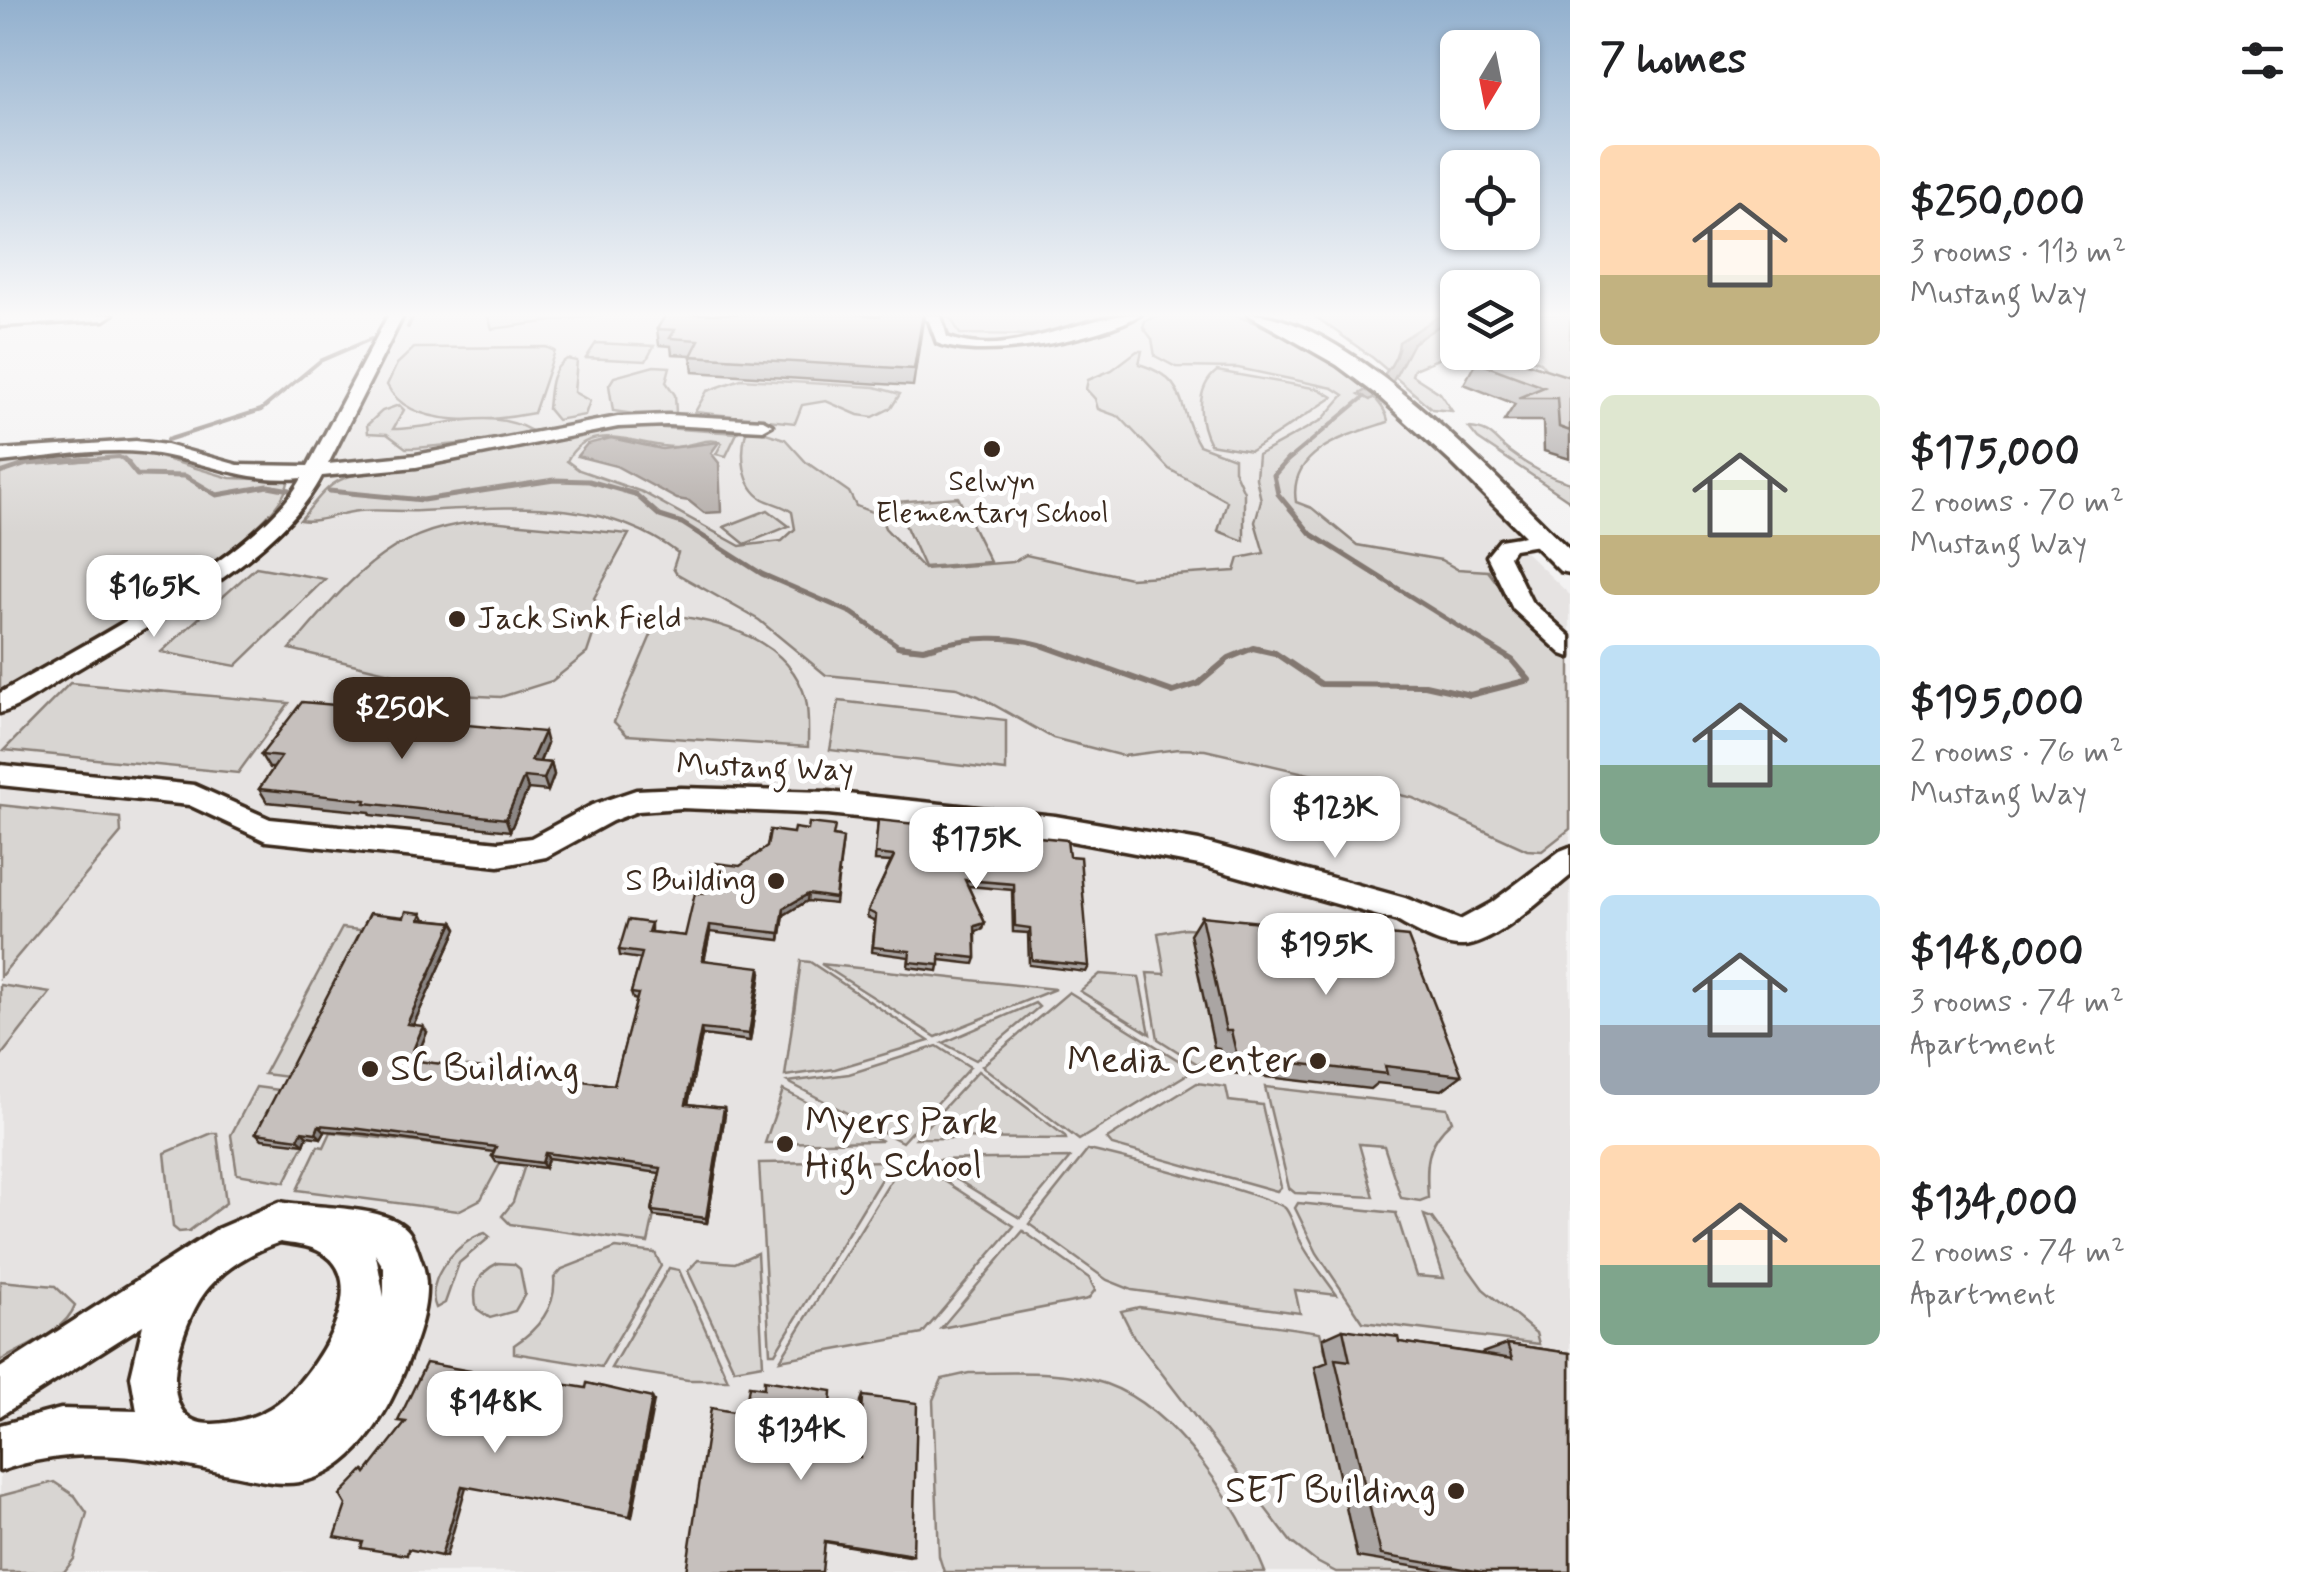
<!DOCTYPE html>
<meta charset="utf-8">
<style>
:root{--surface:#fff;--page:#f2f2f2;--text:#202124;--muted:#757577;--accent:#3b2a1e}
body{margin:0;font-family:Mynerve,sans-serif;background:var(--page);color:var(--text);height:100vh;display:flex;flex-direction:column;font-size:38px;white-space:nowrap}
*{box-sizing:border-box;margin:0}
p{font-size:32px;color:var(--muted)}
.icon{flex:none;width:55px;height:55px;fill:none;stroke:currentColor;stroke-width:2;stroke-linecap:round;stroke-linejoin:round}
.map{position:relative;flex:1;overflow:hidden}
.details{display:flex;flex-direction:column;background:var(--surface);width:750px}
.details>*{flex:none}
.needle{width:65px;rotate:190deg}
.buttons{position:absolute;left:1440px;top:30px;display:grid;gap:20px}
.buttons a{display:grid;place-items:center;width:100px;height:100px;border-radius:15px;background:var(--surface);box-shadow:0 2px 8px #0004;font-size:50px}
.price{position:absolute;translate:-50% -85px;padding:0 22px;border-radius:20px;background:#fff;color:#222;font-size:32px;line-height:65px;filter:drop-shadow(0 2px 5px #0008)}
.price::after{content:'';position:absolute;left:50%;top:60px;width:30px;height:22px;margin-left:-15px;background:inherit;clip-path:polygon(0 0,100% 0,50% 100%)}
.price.active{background:var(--accent);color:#fff}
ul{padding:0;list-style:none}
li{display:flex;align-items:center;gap:30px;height:250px;padding:0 30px}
li span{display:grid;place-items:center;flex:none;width:280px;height:200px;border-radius:15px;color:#555}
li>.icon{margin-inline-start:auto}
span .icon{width:120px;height:120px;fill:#fffc;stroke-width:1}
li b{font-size:42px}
h2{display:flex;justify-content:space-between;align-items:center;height:120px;padding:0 30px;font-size:42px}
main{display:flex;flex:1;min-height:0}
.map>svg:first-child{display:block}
.built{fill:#e6e3e2}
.green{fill:#d8d5d2;stroke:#8a8078;stroke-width:2.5}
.water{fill:#b2aba7;stroke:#827770;stroke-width:2.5}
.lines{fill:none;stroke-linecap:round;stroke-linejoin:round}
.stream-far2{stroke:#827770;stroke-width:4}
.stream-far1{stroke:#827770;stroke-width:5}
.stream{stroke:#827770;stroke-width:6}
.minor-casing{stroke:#3b2a1e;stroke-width:7}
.major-casing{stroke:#3b2a1e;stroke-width:7}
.minor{fill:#fff;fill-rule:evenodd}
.major{fill:#fff;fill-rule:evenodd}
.wall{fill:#aaa5a3;stroke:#3b2a1e;stroke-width:2.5}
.shaded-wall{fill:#8b8684;stroke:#3b2a1e;stroke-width:2.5}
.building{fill:#c6c0bd;stroke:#3b2a1e;stroke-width:2.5}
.poi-dot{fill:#3b2a1e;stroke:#fff;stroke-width:4}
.labels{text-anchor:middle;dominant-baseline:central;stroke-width:10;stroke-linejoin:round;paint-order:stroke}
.far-poi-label{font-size:28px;fill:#3b2a1e;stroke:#fff}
.poi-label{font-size:32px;fill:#3b2a1e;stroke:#fff;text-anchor:start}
.street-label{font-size:32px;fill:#3b2a1e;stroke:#fff}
.near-poi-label{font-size:38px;fill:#3b2a1e;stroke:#fff;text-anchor:end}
</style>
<main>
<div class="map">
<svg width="1570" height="1572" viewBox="0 0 1570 1572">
<rect width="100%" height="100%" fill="#f3f2f2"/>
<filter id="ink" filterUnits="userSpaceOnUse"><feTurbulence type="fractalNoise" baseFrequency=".01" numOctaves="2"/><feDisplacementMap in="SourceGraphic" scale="20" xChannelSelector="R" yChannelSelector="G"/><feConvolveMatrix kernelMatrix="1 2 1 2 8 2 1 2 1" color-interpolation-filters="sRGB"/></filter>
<g filter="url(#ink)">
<path class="built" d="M405 314H1245L1274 326 1359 377 1533 542 1517 544 1570 595V1572H0V717L230 571 307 508 328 475 324 467Z"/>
<g class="green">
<path d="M487 314H606L492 329Z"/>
<path d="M944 314H1111L1039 335 960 334 952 320Z"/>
<path d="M1163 314C1184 314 1212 310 1232 315 1267 323 1386 386 1388 422 1352 434 1287 449 1296 502L1312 508 1357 545 1441 560 1457 569 1488 571 1509 599 1570 656V829L1542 851 1527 850 1413 798 1205 750 1178 749 1123 756 1053 738 978 696 957 688 826 675 759 620 676 573 673 568 678 553C603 496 508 507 420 511 400 512 379 509 359 511 340 512 318 524 300 520 316 502 326 483 350 476L606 430 649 427 737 433 726 456 716 454 722 443C710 436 691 446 676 447 642 448 588 417 567 461L579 470 642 492 740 546 782 541 795 529 792 512C783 505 773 504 763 499 742 486 740 454 746 432L753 429 785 439 806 462 849 492 856 506 880 515 885 528 924 569 1013 562 1026 555 1130 578 1235 571 1239 558 1264 553 1255 522 1261 500 1256 478 1258 455 1322 420 1344 395 1333 388 1238 368 1176 367 1155 356 1152 339 1143 327 1145 321Z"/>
<path d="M1312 314H1457V351L1414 369 1412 375 1440 393 1452 411 1432 409 1373 358Z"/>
<path d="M1523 314H1570V400L1540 362 1514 353 1522 352Z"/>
<path d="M596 343 654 346 646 361 586 358Z"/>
<path d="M546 347 555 351 534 413C492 421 410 431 387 385L397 364 414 348Z"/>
<path d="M1137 351H1142L1139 364C1191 380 1176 408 1199 445L1234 458V470L1244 492V541L1218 531 1227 501 1169 469 1120 417 1098 409 1095 399 1086 389 1088 380 1112 370Z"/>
<path d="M567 359 577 361 574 392 590 401 585 415 557 420 548 409C550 390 549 370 567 359Z"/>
<path d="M654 366 670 367 666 382 675 395 676 413 656 417 613 411 609 385 614 377Z"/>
<path d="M1217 371 1319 389 1333 397 1251 451 1210 444C1198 422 1195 388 1217 371Z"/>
<path d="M741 379 875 387 900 394 891 408 873 417 858 415 826 401 802 405 795 423 695 412 707 391Z"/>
<path d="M399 405 404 410 393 429C439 429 486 406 530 430L510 439 416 448H406L387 434 368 433 367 425 382 411Z"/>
<path d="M1469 428C1491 429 1494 440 1510 452 1528 466 1548 477 1570 483V501L1478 439Z"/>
<path d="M108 452 145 453 230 478 288 480C288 536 53 662 0 694V461Z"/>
<path d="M958 497 990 562 924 567 895 502Z"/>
<path d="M768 510 789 526 745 544 724 527Z"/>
<path d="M490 521 629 534 594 598 602 608 587 653 552 681 501 697 434 694 398 675 290 649C351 579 390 525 490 521Z"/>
<path d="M256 567 325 579 236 666 161 652Z"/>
<path d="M660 614C715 619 790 638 806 700 809 715 808 732 808 747L627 735 614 722Z"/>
<path d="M70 683 289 703 238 773 4 750Z"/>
<path d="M839 701 1006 720V771L830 750Z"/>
<path d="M0 805 120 818 121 833 0 977Z"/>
<path d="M342 928 368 931 295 1078 264 1074Z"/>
<path d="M1185 928 1216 930 1214 1046 1219 1048 1222 1066 1196 1063 1158 1039 1147 973 1165 974 1158 933Z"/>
<path d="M801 961 810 962 929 1041 835 1069 785 1076Z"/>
<path d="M821 964 1055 989 936 1037Z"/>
<path d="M1100 974 1139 977 1150 1034 1080 991Z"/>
<path d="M0 985 50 993 0 1057Z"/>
<path d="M1069 992 1194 1070 1079 1140 982 1066Z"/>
<path d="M1035 1003 1039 1007 976 1060 943 1043Z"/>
<path d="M937 1046 970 1067 902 1142 788 1082 849 1074Z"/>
<path d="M978 1071 1065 1136 1066 1139 916 1138Z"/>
<path d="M1197 1083 1226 1087 1229 1101 1262 1105 1281 1187 1277 1191 1112 1145 1107 1139Z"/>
<path d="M256 1087 286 1091 263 1138 304 1144 285 1182 237 1174 231 1135Z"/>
<path d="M1265 1087 1447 1108 1452 1121C1425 1144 1426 1165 1428 1198L1420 1201 1401 1198 1384 1146 1359 1144 1374 1197 1295 1193 1289 1188Z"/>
<path d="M783 1090 882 1141 765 1143Z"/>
<path d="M331 1132 499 1152 501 1162 481 1199 458 1211 297 1190 318 1146 324 1147Z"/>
<path d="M212 1133H217L226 1203 189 1231 179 1232 173 1227 165 1153Z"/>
<path d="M1088 1150C1112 1155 1279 1198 1286 1209 1293 1219 1296 1233 1302 1244 1312 1262 1325 1278 1337 1295L1295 1290 1300 1313 1132 1290 1107 1280 1029 1224Z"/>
<path d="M548 1158 663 1173 648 1243 510 1224 502 1216 513 1202 525 1165 545 1168Z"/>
<path d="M1070 1158 1020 1218 925 1160Z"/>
<path d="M892 1161 775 1353H770L759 1163Z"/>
<path d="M915 1162 1014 1226 922 1334 780 1360 895 1174Z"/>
<path d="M1298 1203 1396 1213 1416 1276 1444 1278 1424 1215 1432 1218 1483 1289 1536 1333 1539 1344 1363 1322 1317 1253 1295 1208Z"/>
<path d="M1023 1231 1089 1278 1095 1290 1088 1299 941 1328Z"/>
<path d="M485 1233 490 1237 459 1263 445 1303 436 1308C423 1280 459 1240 485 1233Z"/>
<path d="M616 1248 655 1253 661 1266 601 1367 514 1353V1345C537 1330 557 1307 554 1278L562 1269Z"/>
<path d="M757 1253 763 1364 734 1369 688 1271 698 1260 735 1263Z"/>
<path d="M498 1263 514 1264 520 1269 525 1294 515 1311 490 1318 477 1309C471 1288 479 1272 498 1263Z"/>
<path d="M669 1268 679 1270 728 1380H688L611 1368Z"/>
<path d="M0 1281 55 1286 75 1305C66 1332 23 1347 0 1361Z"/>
<path d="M1139 1307 1320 1332 1330 1370 1449 1572H1336L1315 1561 1291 1542 1134 1337 1121 1311Z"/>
<path d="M969 1373C1012 1373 1064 1369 1106 1384 1176 1409 1238 1505 1265 1572H944L939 1556 933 1400 942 1379Z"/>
<path d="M54 1482 75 1496 87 1513 74 1559 64 1572H0V1496Z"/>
</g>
<g class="water">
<path d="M1457 314 1413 343 1392 383 1370 400 1359 394C1378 384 1398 364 1399 342L1441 315Z"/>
<path d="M611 438 662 449 719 442 711 453 719 463 721 512 704 513 689 501 677 499 616 466 577 456 587 444Z"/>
</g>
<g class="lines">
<g class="stream-far2">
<path d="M408 327 414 314"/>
<path d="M167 440 261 410 320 361 371 339"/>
<path d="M56 462 119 457 129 462"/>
<path d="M1286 462 1364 397"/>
</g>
<g class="stream-far1">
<path d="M124 459 137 475 185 476 217 495 268 486 290 490"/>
<path d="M1288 459 1274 475 1278 494 1311 534 1493 648"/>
<path d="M0 473 27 464 89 459"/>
<path d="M329 491 423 500 554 480 589 481 635 494 660 516 682 523 762 574 852 613 900 647 912 648"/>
<path d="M926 648C968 637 1010 633 1051 648"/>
</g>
<g class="stream">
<path d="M898 646 923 649 936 646"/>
<path d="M1044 646 1173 692 1198 684 1229 658 1253 648 1275 653 1321 684 1425 685 1470 695 1529 680 1512 660 1489 646"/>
</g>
<defs>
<g id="minor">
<path d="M389 314H404L328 464 416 455 618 417 668 415 763 420 772 425 763 430 668 425 618 427 416 467 322 476C282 555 150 625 74 671 51 684 26 705 0 713V693C78 647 261 555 302 478 242 484 197 457 141 452 96 448 45 458 0 462V450L136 441 166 445 238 465 308 466Z"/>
<path d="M916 314 941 316 947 337C1009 362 1079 314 1141 314 1102 339 980 362 937 343L929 321Z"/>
<path d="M1544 533 1551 535 1554 539 1551 543 1514 549 1509 556 1531 601 1570 636V657L1562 654 1513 609 1487 556 1500 540Z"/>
<path d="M0 765 194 785 270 819 499 842 531 838 592 805 636 790 681 788 828 792 1055 816 1199 841 1405 898 1460 920 1491 903 1560 851 1570 847V876C1545 896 1496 944 1464 946 1440 947 1417 932 1397 921L1199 865 1055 838 828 814 681 808 638 811 612 821 546 857 499 866 266 841 189 805 0 785Z"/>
<path d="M280 1202C311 1209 390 1204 409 1232 415 1240 418 1252 421 1260 435 1294 417 1339 404 1371 385 1417 354 1473 299 1482 275 1486 248 1477 224 1473 146 1457 77 1443 0 1471V1425L61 1409 137 1411 131 1376 143 1325 0 1416V1368L217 1229ZM280 1242C292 1244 307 1245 317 1250 380 1278 312 1378 278 1403 259 1417 237 1423 213 1424 147 1426 182 1321 205 1292 224 1268 251 1252 280 1242ZM375 1254 384 1268V1297L377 1260Z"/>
</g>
<g id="major">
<path d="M0 314H113L104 320 0 326Z"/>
<path d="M1247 314C1346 314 1499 482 1570 550V573L1560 571 1453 464 1377 395 1337 365Z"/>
</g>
</defs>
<use href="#minor" class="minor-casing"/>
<use href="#major" class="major-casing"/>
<use href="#minor" class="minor"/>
<use href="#major" class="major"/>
</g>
<g class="wall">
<path d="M924 314 913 386 693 372 691 355 672 354 671 346 659 345 657 329Z"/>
<path d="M1476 362 1570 377V459L1544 451 1543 421H1504L1515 404 1464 384Z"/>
<path d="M403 711 408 724 401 736 547 744 540 762 551 763 554 775 548 791 528 789 510 831 371 815 370 812 267 802 259 789 274 768H269L261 755Z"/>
<path d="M878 820 1069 856 1089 966 1086 972 1029 965 1028 933 1013 932 1012 890 968 886 985 923 983 929 976 932V958L974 964 940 960 938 971 908 967 909 957 872 952 875 921 867 917 868 911 891 862 875 861Z"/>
<path d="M834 836 843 838 835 904 807 901 784 915 780 940 710 932 704 960 761 973 750 1041 702 1035 688 1104 724 1108 725 1114 707 1223 654 1216 652 1211 660 1173 548 1158 545 1168 496 1162 492 1156 494 1152 365 1134 325 1131 321 1138 307 1136 304 1144 262 1139 256 1133 404 917 422 913 425 919 453 922 457 929 413 1025 427 1032 415 1061 614 1085 637 1000 633 999 631 993 641 959 620 956 619 950 651 923V932L685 936 704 894 740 866Z"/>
<path d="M1201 916 1462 1075 1442 1090 1377 1083 1370 1089 1224 1072 1219 1048 1214 1047 1190 934Z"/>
<path d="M1343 1329 1399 1342 1482 1354V1353L1507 1344 1570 1353V1572H1447L1357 1557 1315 1367 1328 1362 1323 1338Z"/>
<path d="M863 1396 913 1555 909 1556 825 1542 828 1451 858 1456 861 1401Z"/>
</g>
<g class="shaded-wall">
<path d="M403 711 408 724 394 747 389 735Z"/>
<path d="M544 732 547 744 535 773 531 761Z"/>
<path d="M551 763 554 775 548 791 544 779Z"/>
<path d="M524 777 528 789 510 831 506 819Z"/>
<path d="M808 894 807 901 784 915 780 940 784 908Z"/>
<path d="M453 922 457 929 411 1030 407 1024Z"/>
<path d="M985 923 983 929 974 932 975 926Z"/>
<path d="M710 925V932L703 967 702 960Z"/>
<path d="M760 967 761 973 750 1041 749 1034Z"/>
<path d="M423 1026 427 1032 413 1066 409 1060Z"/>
<path d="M701 1029 702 1035 687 1109 686 1104Z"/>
<path d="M724 1108 725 1114 707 1223 706 1218Z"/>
<path d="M319 1125 325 1131 321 1138 316 1133Z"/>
<path d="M302 1131 307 1136 304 1144 298 1139Z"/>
<path d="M545 1153 548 1158 545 1168 542 1163Z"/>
<path d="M652 1398 654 1401 632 1517 630 1516Z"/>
<path d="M462 1486 466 1487 446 1556H441Z"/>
</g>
<g class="building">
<path d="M666 314H852L880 316 881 314H923L914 369 691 356 699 340 670 338 675 330 657 329Z"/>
<path d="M1496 353 1570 377V431L1559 427 1557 398H1518L1544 387 1476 362Z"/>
<path d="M302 702 403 711 389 735 437 739 446 723 544 732 531 761 551 763 544 779 524 777 506 819 365 803 366 800 259 789 281 757 261 755Z"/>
<path d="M878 820 1067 840 1069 856 1080 857 1089 966 1032 960 1030 928 1015 926 1014 884 965 880 985 923 975 926 976 958 940 954V965L909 962 910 951 873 947 876 915 868 911 894 856 875 854Z"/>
<path d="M809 823 835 826 833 836 843 838 835 898 808 894 784 908 780 933 710 925 702 960 760 967 749 1034 701 1029 686 1104 724 1108 706 1218 652 1211 661 1168 545 1153 542 1163 492 1156 496 1147 360 1129 319 1125 316 1133 302 1131 298 1139 256 1133 370 913 404 917 406 911 422 913 420 919 453 922 407 1024 423 1026 409 1060 614 1085 638 994 631 993 642 953 619 950 628 920 651 923 648 932 685 936 695 893 704 894 716 863 740 866 767 847 770 830 793 833 794 828 808 830Z"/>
<path d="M1201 916 1408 937 1462 1075 1385 1066 1387 1074 1237 1056 1231 1031H1226Z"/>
<path d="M1343 1329 1398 1337 1399 1342 1512 1359 1507 1344 1570 1353V1572H1482L1381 1555 1335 1359 1350 1361Z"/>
<path d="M426 1363 476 1372 474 1382 540 1393 543 1381 586 1388 587 1383 652 1398 630 1516 462 1486 441 1556 408 1549 407 1555 361 1548 363 1542 335 1537 346 1505 340 1495 364 1470 366 1473 406 1422 398 1421Z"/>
<path d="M764 1380 832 1391 828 1451 860 1457 863 1396 917 1403 913 1555 825 1541 822 1572H686L711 1408 745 1414 749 1386 764 1388Z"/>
</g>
</g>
<linearGradient id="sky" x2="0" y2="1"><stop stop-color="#92b0ce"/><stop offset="0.59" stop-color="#faf9f9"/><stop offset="1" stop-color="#faf9f9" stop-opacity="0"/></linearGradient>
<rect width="1570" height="534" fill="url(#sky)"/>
<g class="poi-dot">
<circle cx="992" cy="449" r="10"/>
<circle cx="457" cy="619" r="10"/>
<circle cx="776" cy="881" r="10"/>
<circle cx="1318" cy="1061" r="10"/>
<circle cx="370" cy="1069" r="10"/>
<circle cx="785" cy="1144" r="10"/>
<circle cx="1456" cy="1491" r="10"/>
</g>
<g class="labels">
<g class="far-poi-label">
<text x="992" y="482">Selwyn<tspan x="992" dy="32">Elementary School</tspan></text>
</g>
<g class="poi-label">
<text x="477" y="619">Jack Sink Field</text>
<text x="756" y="881" text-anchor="end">S Building</text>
</g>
<g class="street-label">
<text transform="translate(765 768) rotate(2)">Mustang Way</text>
</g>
<g class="near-poi-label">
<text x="1298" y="1061">Media Center</text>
<text x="390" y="1069" text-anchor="start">SC Building</text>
<text x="805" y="1122" text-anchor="start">Myers Park<tspan x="805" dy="44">High School</tspan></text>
<text x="1436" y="1491">SET Building</text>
</g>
</g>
</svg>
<div class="buttons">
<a><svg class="needle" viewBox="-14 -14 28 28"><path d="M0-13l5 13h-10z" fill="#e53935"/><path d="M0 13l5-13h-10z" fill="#757577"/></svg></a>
<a><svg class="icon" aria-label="locate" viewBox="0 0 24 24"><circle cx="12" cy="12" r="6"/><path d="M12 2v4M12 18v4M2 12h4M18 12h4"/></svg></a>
<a><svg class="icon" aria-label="layers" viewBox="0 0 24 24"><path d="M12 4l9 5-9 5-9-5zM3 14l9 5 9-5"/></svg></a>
</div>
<b class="price" style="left:154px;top:640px">$165K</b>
<b class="price active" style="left:402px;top:762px">$250K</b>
<b class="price" style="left:1335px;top:861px">$123K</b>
<b class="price" style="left:976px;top:892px">$175K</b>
<b class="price" style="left:1326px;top:998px">$195K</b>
<b class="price" style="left:495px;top:1456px">$148K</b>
<b class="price" style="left:801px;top:1483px">$134K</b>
</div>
<section class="details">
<h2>7 homes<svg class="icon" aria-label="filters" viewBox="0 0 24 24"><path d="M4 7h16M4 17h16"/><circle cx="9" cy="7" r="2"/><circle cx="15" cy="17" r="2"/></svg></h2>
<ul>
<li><span style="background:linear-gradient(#ffd9b3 65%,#c2b280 0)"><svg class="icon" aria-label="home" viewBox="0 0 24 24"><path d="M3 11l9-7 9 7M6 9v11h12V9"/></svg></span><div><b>$250,000</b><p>3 rooms · 113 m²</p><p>Mustang Way</p></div></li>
<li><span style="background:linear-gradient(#dfe7d0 70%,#c2b280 0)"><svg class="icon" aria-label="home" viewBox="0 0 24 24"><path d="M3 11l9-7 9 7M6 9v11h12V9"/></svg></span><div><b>$175,000</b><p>2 rooms · 70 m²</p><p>Mustang Way</p></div></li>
<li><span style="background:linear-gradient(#bfe0f5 60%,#7fa58c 0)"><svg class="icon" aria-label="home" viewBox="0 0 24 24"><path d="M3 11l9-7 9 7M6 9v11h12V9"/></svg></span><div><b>$195,000</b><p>2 rooms · 76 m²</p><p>Mustang Way</p></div></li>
<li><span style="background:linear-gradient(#bfe0f5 65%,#9aa5b1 0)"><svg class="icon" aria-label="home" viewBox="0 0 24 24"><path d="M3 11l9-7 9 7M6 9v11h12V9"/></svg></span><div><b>$148,000</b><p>3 rooms · 74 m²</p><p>Apartment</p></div></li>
<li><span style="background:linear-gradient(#ffd9b3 60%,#7fa58c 0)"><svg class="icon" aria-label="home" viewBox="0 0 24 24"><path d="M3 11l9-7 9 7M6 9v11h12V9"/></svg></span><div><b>$134,000</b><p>2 rooms · 74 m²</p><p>Apartment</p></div></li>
</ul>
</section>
</main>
